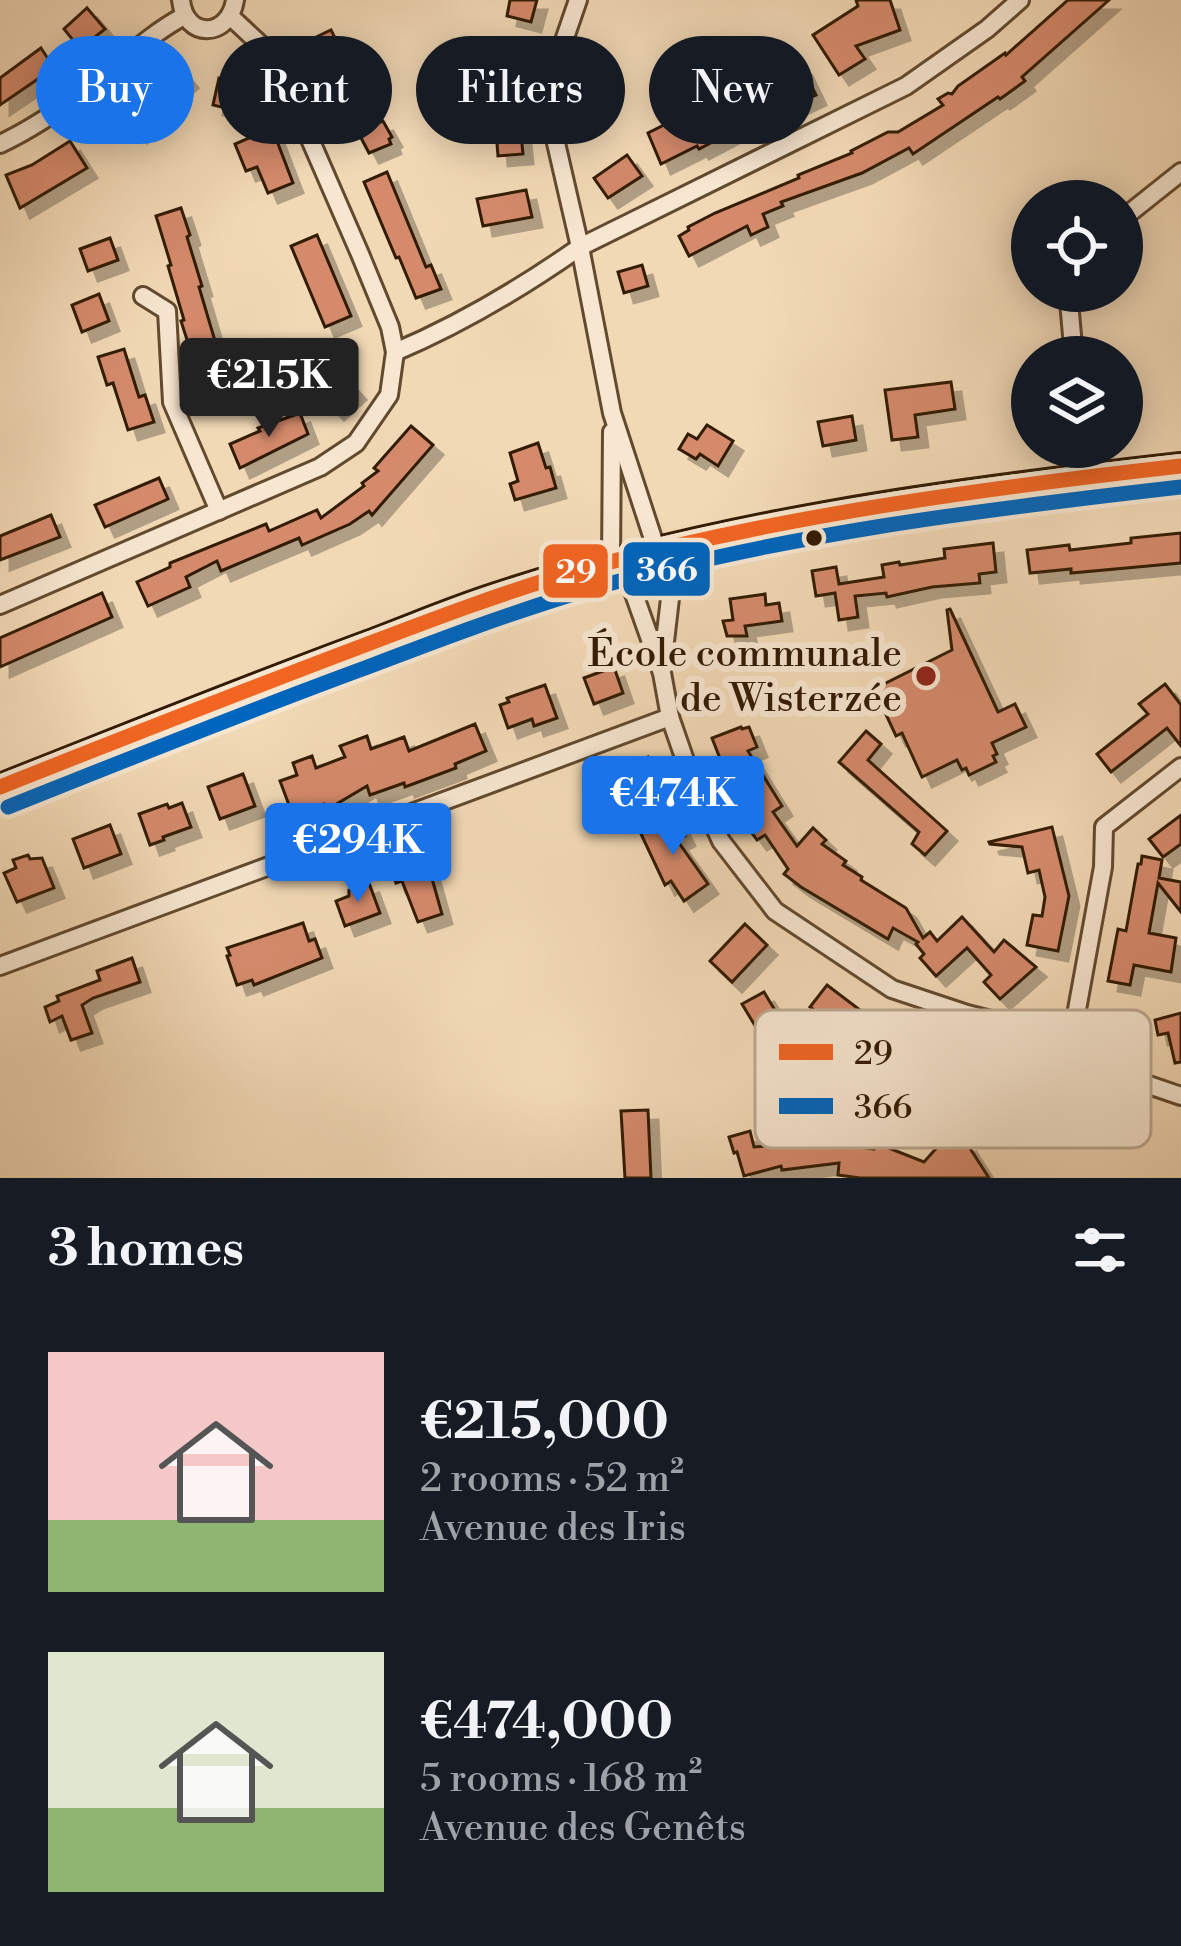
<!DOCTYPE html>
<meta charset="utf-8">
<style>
:root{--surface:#171b24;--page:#242831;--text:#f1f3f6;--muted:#9ea1a6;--accent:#1a73e8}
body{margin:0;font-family:"Libre Bodoni",serif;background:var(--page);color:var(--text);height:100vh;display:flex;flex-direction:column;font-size:45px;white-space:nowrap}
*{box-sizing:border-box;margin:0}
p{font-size:39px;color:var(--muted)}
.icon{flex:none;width:66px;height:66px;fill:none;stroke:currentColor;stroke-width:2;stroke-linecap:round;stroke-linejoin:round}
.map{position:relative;height:1178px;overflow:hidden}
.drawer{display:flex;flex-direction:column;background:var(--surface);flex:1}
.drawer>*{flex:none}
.top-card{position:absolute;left:36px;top:36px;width:1110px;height:108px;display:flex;gap:24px}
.buttons{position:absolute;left:1011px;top:180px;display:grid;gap:24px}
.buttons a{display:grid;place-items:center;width:132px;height:132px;border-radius:50%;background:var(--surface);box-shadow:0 6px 30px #0003;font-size:60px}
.price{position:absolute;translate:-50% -102px;padding:0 27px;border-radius:12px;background:var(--accent);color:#fff;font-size:39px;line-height:78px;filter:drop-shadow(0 3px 6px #0008)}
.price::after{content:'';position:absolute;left:50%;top:72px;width:36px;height:27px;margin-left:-18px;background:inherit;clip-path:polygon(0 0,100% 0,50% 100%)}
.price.current{background:#222;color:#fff}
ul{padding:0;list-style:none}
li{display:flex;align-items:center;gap:36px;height:300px;padding:0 48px}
li span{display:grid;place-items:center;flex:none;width:336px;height:240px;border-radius:0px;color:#555}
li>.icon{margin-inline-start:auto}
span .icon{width:144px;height:144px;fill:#fffc;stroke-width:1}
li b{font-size:51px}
h2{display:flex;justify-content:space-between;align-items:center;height:144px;padding:0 48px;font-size:51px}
.chip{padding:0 42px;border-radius:54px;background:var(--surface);box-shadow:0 6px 30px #0003;font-size:42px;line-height:108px}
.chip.current{background:var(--accent);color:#fff}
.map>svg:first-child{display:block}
.building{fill:#d58a6c;stroke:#321b02;stroke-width:3;filter:url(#shadow)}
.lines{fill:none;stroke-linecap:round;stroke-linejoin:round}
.minor-casing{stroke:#624a2f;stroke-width:22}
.secondary-casing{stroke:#321b02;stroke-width:30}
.minor{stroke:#f7e6d0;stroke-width:16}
.secondary{stroke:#f7e6d0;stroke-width:24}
.bus-1-casing{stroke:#f7e6d0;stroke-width:24}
.bus-2-casing{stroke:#f7e6d0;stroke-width:24}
.bus-1{stroke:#f26522;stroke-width:15}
.bus-2{stroke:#0065bd;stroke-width:15}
.bus-dot{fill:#321b02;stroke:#f7e6d0;stroke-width:4.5}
.poi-dot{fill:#8f2418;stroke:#f7e6d0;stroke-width:4.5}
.labels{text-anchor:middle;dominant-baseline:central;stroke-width:12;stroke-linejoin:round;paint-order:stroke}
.poi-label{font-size:39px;fill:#321b02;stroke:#f7e6d0;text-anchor:end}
.key{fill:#f7e6d0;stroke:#bca992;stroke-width:3}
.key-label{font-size:33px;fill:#321b02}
.line-badge{stroke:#f7e6d0;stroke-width:4.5}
.badge-label{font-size:33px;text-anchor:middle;font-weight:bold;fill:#fff}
</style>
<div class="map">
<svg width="1181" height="1178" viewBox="0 0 1181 1178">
<defs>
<filter id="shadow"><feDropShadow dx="10" dy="10" stdDeviation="0" flood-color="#0004"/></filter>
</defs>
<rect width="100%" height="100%" fill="#f2d9b6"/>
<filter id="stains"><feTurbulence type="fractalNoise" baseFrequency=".00167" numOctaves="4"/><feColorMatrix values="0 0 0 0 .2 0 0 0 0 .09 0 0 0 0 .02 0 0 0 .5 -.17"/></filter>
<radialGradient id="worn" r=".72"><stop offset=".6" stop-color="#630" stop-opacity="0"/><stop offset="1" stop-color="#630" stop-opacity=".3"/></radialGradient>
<g class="building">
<path d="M510 0H537L531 22 507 16Z"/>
<path d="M856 0H890L900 30 856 46 865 59 839 75 813 35 858 6Z"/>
<path d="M1068 0H1109L1022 77 1025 81 1000 99 998 97 913 154 909 148 862 173 781 202 783 206 763 214 768 227 751 235 747 226 689 256 679 236 689 230 688 227 715 213 799 178 798 175 852 153 851 151 888 132H898L943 105 938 99 948 93 952 94 958 86 1005 53 1006 55Z"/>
<path d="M87 8 105 29 80 49 64 29Z"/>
<path d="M331 30 343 54 322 65 308 41Z"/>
<path d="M489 45 519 48 514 88 484 84Z"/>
<path d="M41 48 54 68 0 105V78Z"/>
<path d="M174 61 188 78 146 115 151 121 137 133 130 125 122 131 107 113Z"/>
<path d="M802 66 816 95 744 129 743 126 699 149 697 146 661 164 648 133 682 116 679 111 702 99 711 117 783 82 780 76Z"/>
<path d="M219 78 237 81 235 88 254 93 249 114 213 105Z"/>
<path d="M348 82 352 89H355L369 126 383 121 392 137 389 139 391 144 369 153 349 115 338 120 329 90Z"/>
<path d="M519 115 523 154 498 156 495 119Z"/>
<path d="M272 128 293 183 268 193 257 167 246 171 235 144Z"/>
<path d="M70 141 87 168 20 208 6 175 32 165Z"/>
<path d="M627 155 642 176 608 198 594 178Z"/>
<path d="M387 172 426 267 431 265 441 289 416 298 399 257 396 258 364 182Z"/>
<path d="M526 190 532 217 483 226 477 199Z"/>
<path d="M181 208 190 235 187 237 202 286 199 287 215 341 211 342 226 389 200 397 191 369 196 368 181 321 184 320 168 266 171 265 156 216Z"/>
<path d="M317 235 351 316 325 327 291 246Z"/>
<path d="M110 238 118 260 88 271 80 249Z"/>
<path d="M642 265 648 286 624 293 618 272Z"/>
<path d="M99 294 109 321 82 332 72 305Z"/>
<path d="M124 349 139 397 145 395 154 422 128 430 113 383 107 385 98 357Z"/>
<path d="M341 373 356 390 334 410 319 394Z"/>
<path d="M951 382 955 409 915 415 918 437 892 440 885 390Z"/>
<path d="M300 413 308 434 240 468 230 444 260 431 258 428Z"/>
<path d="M852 416 856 440 823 446 818 422Z"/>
<path d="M707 425 733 441 718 466 700 454 696 459 679 449 688 434 697 439Z"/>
<path d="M411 426 433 445 372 515 369 511 350 524 302 545 299 538 221 571 217 561 186 577 190 587 148 606 137 582 170 567V563L266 524 269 531 317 510 321 518 364 486 362 483 378 471 374 468Z"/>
<path d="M538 443 546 468 550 467 556 488 515 500 510 484 518 481 510 453Z"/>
<path d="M159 478 168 499 105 527 95 505Z"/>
<path d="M51 515 60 537 0 560V536Z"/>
<path d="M1181 533V563L1071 573V569L1030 573 1027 550 1069 545 1070 550 1131 543V538Z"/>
<path d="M993 543 996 572 979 574 980 583 932 587 887 597 886 593 855 596 858 617 839 620 835 593 816 596 812 571 836 567 839 584 884 577 882 565 899 562 900 565 945 558 944 549Z"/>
<path d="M102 593 112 617 0 667V638Z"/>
<path d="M765 594 766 605 779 603 782 621 745 626 747 636H727L723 621 733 620 730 599Z"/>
<path d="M950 609 998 712 1015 704 1026 727 992 743 997 754 993 756 996 762 969 775 966 768 962 770 957 760 922 777 902 733 896 736 874 689 952 650 947 610Z"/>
<path d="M614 667 623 693 594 704 584 678Z"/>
<path d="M1165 684 1181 705V746L1167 728 1111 772 1097 754 1148 714 1139 704Z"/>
<path d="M545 685 557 718 534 726 532 719 508 728 500 705 509 702 507 698Z"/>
<path d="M475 724 486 751 455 764 456 768 405 787 404 783 370 795 367 786 328 809 324 804 292 813 280 781 297 775 293 763 312 756 316 768 345 757 340 746 367 736 371 749 404 737 409 751Z"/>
<path d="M741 727 742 729 749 727 757 747 748 751 782 806 773 812 797 846 813 828 826 840 822 844 846 861 843 865 862 877 861 880 906 908 923 938 930 932 937 941 962 917 994 952 1004 940 1036 967 1000 999 984 982 991 975 967 948 936 976 920 958 924 954 916 944 918 942 893 928 888 939 801 887 784 874 788 869 765 835 757 840 746 825 753 820 728 779 712 738Z"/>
<path d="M866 731 881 744 868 760 947 831 925 855 912 844 919 832 839 762Z"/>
<path d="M648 757 652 765 661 761 668 778 638 792 627 767Z"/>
<path d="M243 774 255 806 220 819 208 787Z"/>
<path d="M182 803 191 827 163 837 164 840 150 845 139 814 167 804 169 808Z"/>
<path d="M1181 815V844L1163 857 1149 839Z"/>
<path d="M675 816 685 836 677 840 708 884 684 901 671 881 665 885 641 834Z"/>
<path d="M110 825 121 854 84 868 73 839Z"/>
<path d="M1052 827 1069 896 1058 951 1027 945 1033 915 1042 916 1045 897 1039 870 1028 873 1022 847 990 844 989 842Z"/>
<path d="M424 850 442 914 418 922 402 881 396 883 389 862Z"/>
<path d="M28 855 30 859 42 858 54 888 17 902 4 873 16 868 13 860Z"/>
<path d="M1142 856 1162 860 1159 878 1181 882V912L1158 883 1149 933 1176 938 1171 972 1134 965 1130 985 1108 981 1118 929 1126 931 1138 864H1141Z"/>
<path d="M369 883 380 913 345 926 336 901 349 896V890Z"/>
<path d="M303 923 309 941 315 939 322 958 254 985 252 980 237 985 227 956 230 955 227 948Z"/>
<path d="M745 924 767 945 732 982 710 961Z"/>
<path d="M132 958 140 982 93 998 82 1005 92 1033 71 1040 62 1016 50 1022 45 1007 59 1001 57 996 100 980 97 971Z"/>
<path d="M827 985 860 1010 844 1032 810 1007Z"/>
<path d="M764 992 779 1017 757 1029 742 1004Z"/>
<path d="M1181 1013V1062L1175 1063 1168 1033 1158 1035 1155 1020Z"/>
<path d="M648 1110 651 1178H625L621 1111Z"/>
<path d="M820 1119V1123L840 1124 838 1144 874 1149 876 1143 924 1162 949 1134 962 1146 966 1142 989 1178H860L838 1175 839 1163 782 1170 781 1166 744 1176 737 1152 734 1153 729 1137 750 1131 754 1147 802 1143 800 1121Z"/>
</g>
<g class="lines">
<defs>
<g id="minor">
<path d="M181 0C185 40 229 38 235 0"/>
<path d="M578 0 558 58 553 130 580 247 612 413 657 551"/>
<path d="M0 144C30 130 61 109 87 89 120 64 147 36 184 16"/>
<path d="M1122 219 1181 172"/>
<path d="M1068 291 1074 357"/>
<path d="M143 296 167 311 172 402 219 511"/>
<path d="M395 352C459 325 523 287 580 247L906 86 987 29 1020 0"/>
<path d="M1122 400H1123"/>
<path d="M622 560 662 673 670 717 687 766 721 841 775 911 892 989 967 1014 1051 1035 1072 1037 1092 1049 1114 1071 1134 1080 1181 1096"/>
<path d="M611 563 612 432"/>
<path d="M0 605 320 467 356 443 389 395 395 352 390 327 360 254 279 68 261 45 231 17"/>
<path d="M662 667 676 547"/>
<path d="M0 966 670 717"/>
<path d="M1072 1037 1103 867 1104 827 1181 767"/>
</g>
<path id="secondary" d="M0 787C122 739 243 690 365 645 408 629 450 611 493 597 716 523 949 492 1181 466"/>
</defs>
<use href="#minor" class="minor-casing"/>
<use href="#secondary" class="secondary-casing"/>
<use href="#minor" class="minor"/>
<use href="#secondary" class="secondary"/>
<defs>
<path id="bus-1" d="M0 787C121 739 243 691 365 645 436 618 507 591 580 570 777 516 979 489 1181 466"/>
<path id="bus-2" d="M8 807C126 760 245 712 365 668 436 641 507 614 580 592 775 535 979 510 1181 487"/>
</defs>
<use href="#bus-1" class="bus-1-casing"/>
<use href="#bus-2" class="bus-2-casing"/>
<use href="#bus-1" class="bus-1"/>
<use href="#bus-2" class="bus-2"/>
</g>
<circle class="bus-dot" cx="814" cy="538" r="10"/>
<circle class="poi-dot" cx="926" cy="676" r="12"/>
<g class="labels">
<g class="poi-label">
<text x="902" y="654">École communale<tspan x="902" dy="45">de Wisterzée</tspan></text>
</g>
</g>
<rect x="755" y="1010" width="396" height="138" rx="18" class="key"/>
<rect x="779" y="1044" width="54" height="16" fill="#f26522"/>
<rect x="779" y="1098" width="54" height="16" fill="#0065bd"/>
<g class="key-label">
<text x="854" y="1064">29</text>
<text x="854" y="1118">366</text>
</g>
<g class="line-badge">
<rect x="621" y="540" width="91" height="58" rx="12" fill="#0065bd"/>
<rect x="541" y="542" width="69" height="58" rx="12" fill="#f26522"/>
</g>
<g class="badge-label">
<text x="667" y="581">366</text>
<text x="576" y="583">29</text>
</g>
<rect width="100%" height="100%" filter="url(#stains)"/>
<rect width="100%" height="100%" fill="url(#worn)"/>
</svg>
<div class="buttons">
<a><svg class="icon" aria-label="locate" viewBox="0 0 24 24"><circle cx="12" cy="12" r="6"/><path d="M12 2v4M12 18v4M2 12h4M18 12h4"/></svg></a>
<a><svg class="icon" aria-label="layers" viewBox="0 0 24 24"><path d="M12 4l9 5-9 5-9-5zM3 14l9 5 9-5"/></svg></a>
</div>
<b class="price current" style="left:269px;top:440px">€215K</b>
<b class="price" style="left:673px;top:858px">€474K</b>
<b class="price" style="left:358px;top:905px">€294K</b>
<div class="top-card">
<a class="chip current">Buy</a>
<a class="chip">Rent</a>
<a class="chip">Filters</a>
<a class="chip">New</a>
</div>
</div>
<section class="drawer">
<h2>3 homes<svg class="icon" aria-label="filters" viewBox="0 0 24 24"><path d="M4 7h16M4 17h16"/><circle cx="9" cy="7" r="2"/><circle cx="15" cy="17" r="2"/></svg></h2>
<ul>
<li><span style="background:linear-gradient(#f6c9c9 70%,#8fb573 0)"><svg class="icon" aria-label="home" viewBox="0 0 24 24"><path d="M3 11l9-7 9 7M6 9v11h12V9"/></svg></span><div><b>€215,000</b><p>2 rooms · 52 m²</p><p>Avenue des Iris</p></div></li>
<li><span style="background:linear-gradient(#dfe7d0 65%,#8fb573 0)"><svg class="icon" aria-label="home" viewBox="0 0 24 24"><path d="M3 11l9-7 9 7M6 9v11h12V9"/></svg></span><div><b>€474,000</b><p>5 rooms · 168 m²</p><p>Avenue des Genêts</p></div></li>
</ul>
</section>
